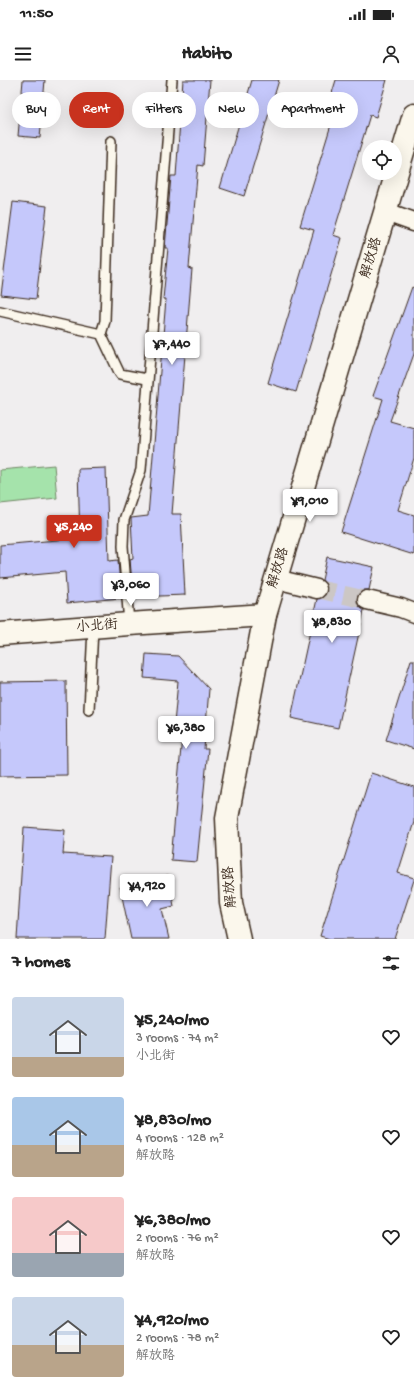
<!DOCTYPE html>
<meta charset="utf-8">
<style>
:root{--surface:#fff;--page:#f6f6f6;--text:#222;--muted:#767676;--accent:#c8321e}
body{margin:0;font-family:"Gochi Hand","LXGW WenKai TC",sans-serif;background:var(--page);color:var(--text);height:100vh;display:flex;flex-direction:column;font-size:15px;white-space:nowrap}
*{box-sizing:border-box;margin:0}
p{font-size:13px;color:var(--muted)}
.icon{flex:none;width:22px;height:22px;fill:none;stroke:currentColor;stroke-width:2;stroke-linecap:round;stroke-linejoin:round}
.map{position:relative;height:859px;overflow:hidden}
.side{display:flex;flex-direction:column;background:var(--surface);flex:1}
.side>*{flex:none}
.guide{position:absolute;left:12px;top:12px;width:390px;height:36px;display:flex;gap:8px}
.controls{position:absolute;left:362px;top:60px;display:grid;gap:8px}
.controls a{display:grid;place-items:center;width:40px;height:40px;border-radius:50%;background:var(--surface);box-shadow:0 4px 16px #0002;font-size:20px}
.price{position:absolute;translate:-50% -34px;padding:0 9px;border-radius:4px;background:#fff;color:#222;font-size:13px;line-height:26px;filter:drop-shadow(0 1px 2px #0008)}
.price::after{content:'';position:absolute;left:50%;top:24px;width:12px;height:9px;margin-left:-6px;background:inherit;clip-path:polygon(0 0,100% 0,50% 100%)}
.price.selected{background:var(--accent);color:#fff}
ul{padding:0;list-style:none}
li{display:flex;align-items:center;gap:12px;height:100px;padding:0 12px}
li span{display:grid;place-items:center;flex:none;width:112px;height:80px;border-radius:4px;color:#555}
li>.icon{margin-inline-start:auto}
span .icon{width:48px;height:48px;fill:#fffc;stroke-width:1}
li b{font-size:17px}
h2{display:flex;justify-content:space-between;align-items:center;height:48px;padding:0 12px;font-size:17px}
.chip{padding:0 14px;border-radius:18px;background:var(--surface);box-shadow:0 4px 16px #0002;font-size:14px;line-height:36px}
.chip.selected{background:var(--accent);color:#fff}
.status{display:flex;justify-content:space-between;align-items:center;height:28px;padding:0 20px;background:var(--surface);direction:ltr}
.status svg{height:11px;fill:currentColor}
header{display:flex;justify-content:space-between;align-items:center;height:52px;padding:0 12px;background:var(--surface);font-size:18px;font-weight:700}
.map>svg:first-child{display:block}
.green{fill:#a5e3ab;stroke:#708664}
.building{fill:#c5c8fb;stroke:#3b2a1e}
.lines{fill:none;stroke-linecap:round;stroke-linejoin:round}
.street-tunnel{stroke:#ccc7c5;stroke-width:18;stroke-dasharray:18 9;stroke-linecap:butt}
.lane-casing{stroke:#3b2a1e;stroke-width:12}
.street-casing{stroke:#3b2a1e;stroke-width:21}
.secondary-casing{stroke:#3b2a1e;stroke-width:25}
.lane{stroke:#fbf7ec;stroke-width:9}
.street{stroke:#fbf7ec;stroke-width:18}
.secondary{stroke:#fbf7ec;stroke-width:22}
.labels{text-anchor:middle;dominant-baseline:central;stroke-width:3;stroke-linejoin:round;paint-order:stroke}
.street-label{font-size:14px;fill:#3b2a1e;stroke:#fbf7ec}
</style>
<div class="status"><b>11:50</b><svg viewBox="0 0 49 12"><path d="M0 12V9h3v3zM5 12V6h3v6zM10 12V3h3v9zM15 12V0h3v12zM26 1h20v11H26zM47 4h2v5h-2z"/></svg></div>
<header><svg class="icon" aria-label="menu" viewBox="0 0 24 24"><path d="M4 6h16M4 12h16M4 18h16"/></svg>Habito<svg class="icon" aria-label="person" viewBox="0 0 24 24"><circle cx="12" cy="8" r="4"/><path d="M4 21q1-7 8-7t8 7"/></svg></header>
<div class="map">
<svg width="414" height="859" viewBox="0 0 414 859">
<rect width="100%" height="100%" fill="#f0eeef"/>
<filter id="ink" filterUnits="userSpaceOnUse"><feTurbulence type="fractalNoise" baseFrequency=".025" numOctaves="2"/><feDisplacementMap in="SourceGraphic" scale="8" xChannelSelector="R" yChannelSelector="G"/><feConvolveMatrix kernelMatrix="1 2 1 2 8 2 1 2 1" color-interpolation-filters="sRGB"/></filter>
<g filter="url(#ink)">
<path class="green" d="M54 385 57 418 0 424V390Z"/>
<g class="building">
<path d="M23 0H45L40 58 18 56Z"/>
<path d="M183 0H210L203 86 198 85 189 188 192 189 172 434H181L185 515 135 517H133L130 479 133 478 131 438 148 436 166 219H163L168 168H165L171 96H176Z"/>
<path d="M252 0H279L244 116 220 108Z"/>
<path d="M336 0H387L376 37 370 35 333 155 342 158 296 312 268 303 314 150 300 146 337 25 329 23Z"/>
<path d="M13 122 47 126 36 219 1 215Z"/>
<path d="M412 207 414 208V274L390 341 414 348V378L398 430 414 435V475L341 452 383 319 373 316Z"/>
<path d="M106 388 109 481 118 480 121 518 67 523 65 492 0 498V465L80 458 78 389Z"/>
<path d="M327 477 374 487 369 510H364L360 513 357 518V523L360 527 364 530 338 648 291 638 317 519 324 516 327 511V506L322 500Z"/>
<path d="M146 574 178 576 209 609 204 669H208L197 782 171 780 183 645 174 644 178 601 144 598Z"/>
<path d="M411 580H414V669L386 660Z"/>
<path d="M66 601 67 695 0 696V602Z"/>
<path d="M371 693 414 707V742L398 793 414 798V800L395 859H330L320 856Z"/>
<path d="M24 747 65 750 63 774 111 777 105 859H17Z"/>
<path d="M168 796 174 826 162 829 169 859H131L120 807Z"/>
</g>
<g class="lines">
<path class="street-tunnel" d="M317 509 367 520"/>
<defs>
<g id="lane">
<path d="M0 231 101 254 120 294 147 299"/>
<path d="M101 254 105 241 111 61"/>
<path d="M129 544 123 466 124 440 141 390 172 0"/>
<path d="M89 630 93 548"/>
</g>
<g id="street">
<path d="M386 132 414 142"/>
<path d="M276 499 317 509"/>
<path d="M367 520 401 528 414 533"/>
</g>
<g id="secondary">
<path d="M0 554 129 544 265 535"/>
<path d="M239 859 231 823 227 738 265 535 414 35"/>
</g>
</defs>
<use href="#lane" class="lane-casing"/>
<use href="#street" class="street-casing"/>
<use href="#secondary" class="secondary-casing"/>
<use href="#lane" class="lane"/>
<use href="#street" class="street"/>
<use href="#secondary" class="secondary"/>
</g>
</g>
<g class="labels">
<g class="street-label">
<text transform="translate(372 178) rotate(-73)">解放路</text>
<text transform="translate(279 488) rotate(-73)">解放路</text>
<text transform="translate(97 547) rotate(-5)">小北街</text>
<text transform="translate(231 807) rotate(-95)">解放路</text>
</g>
</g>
</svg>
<div class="controls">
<a><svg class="icon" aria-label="locate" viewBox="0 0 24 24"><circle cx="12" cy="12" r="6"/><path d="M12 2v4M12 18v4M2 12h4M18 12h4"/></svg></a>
</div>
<b class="price" style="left:172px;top:286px">¥7,440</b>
<b class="price" style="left:310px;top:443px">¥9,010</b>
<b class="price selected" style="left:74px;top:469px">¥5,240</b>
<b class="price" style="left:131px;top:527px">¥3,060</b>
<b class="price" style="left:332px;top:564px">¥8,830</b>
<b class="price" style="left:186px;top:670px">¥6,380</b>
<b class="price" style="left:147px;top:828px">¥4,920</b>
<div class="guide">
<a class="chip">Buy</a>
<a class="chip selected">Rent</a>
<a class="chip">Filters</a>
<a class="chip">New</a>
<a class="chip">Apartment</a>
</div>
</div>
<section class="side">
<h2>7 homes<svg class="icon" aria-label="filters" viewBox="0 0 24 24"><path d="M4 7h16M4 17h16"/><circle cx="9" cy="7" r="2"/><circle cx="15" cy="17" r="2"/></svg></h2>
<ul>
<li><span style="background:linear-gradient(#c9d6e8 75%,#b9a48a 0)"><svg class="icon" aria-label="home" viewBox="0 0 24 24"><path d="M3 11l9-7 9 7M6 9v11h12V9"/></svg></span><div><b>¥5,240/mo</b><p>3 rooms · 74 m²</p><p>小北街</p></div><svg class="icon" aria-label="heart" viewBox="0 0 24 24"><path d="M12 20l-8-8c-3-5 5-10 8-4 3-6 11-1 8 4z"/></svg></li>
<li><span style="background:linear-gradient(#a9c7e8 60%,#b9a48a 0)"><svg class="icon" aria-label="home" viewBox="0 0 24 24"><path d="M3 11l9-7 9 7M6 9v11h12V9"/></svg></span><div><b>¥8,830/mo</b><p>4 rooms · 128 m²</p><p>解放路</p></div><svg class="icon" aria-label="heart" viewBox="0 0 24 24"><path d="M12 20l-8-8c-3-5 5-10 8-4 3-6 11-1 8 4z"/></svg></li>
<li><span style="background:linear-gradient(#f6c9c9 70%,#9aa5b1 0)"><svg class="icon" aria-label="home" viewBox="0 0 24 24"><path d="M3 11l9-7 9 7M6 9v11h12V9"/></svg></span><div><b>¥6,380/mo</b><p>2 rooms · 76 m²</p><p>解放路</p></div><svg class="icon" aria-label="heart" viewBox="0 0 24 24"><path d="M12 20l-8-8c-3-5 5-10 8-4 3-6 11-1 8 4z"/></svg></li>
<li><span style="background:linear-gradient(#c9d6e8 60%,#b9a48a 0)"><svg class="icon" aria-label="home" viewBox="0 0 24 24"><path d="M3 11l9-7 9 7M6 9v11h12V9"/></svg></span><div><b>¥4,920/mo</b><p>2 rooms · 78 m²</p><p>解放路</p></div><svg class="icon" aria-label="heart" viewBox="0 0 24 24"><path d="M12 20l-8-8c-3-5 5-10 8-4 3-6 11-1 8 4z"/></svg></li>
</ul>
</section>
